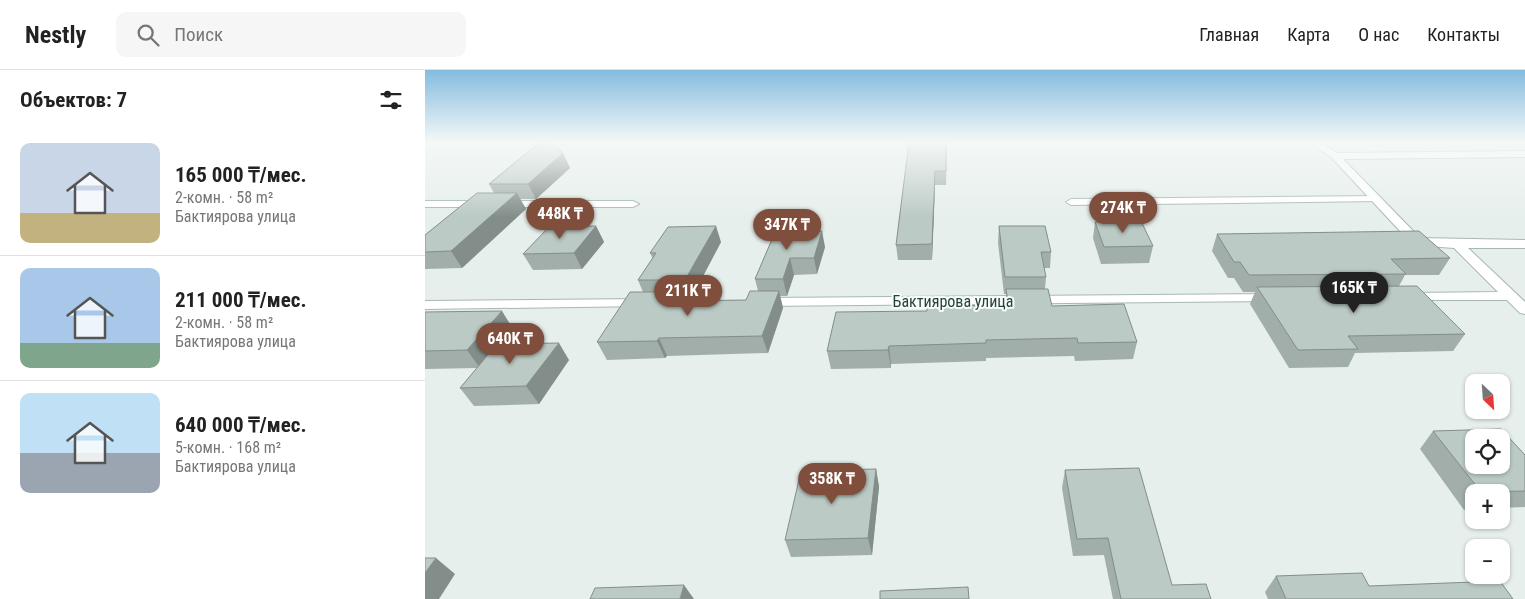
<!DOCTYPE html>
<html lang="ru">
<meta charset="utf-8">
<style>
:root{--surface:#fff;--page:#f6f6f6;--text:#222;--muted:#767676;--line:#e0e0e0;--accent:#804e3d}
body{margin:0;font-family:"Roboto Condensed",sans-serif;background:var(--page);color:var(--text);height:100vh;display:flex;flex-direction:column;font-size:19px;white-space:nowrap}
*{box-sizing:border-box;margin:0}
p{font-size:16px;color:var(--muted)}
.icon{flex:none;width:28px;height:28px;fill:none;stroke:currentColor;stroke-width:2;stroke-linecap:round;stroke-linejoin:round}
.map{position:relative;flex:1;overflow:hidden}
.sheet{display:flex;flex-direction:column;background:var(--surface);width:425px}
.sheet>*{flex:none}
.needle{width:32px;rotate:155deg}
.tools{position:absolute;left:1040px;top:304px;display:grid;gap:10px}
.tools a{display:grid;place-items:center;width:45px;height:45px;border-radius:10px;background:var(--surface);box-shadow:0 1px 4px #0004;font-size:25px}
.price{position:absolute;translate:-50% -42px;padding:0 11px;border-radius:18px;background:var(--accent);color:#fff;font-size:16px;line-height:32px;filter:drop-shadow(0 1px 2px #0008)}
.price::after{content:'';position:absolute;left:50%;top:30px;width:15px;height:11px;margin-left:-8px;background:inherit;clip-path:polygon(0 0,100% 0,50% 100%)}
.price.selected{background:#222;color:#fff}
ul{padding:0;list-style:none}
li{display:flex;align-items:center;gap:15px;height:125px;padding:0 20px}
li+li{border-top:1px solid var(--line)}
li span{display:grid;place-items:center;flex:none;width:140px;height:100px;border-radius:10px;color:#555}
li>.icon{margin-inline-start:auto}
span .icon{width:60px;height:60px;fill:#fffc;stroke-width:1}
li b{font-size:21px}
h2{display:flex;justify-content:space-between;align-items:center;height:60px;padding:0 20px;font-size:21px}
header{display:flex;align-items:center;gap:30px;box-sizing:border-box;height:70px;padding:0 25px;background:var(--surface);border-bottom:1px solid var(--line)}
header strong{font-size:24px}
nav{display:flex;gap:28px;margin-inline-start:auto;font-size:18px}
.search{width:350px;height:45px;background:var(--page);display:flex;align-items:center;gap:12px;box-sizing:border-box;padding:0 18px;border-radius:10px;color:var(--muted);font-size:19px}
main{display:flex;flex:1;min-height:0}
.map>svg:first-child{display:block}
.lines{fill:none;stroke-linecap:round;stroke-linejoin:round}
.lane-casing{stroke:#a8b8b2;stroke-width:2}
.street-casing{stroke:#a8b8b2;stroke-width:2}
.lane{fill:#fff;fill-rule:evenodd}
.street{fill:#fff;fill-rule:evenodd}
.wall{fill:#a1aea9}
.shaded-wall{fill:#838d89}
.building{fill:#bbcac4;stroke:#838d89;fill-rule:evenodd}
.labels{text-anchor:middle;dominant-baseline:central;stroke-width:4;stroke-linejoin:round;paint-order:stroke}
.street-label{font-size:16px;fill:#24423a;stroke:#f7fbf9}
</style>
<header>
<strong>Nestly</strong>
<div class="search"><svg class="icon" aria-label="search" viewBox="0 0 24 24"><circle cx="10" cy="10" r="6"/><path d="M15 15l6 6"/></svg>Поиск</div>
<nav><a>Главная</a><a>Карта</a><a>О нас</a><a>Контакты</a></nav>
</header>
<main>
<section class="sheet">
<h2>Объектов: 7<svg class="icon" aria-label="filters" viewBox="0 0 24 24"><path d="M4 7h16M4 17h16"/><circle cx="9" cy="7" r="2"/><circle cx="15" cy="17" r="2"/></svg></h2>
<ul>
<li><span style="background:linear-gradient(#c9d6e8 70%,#c2b280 0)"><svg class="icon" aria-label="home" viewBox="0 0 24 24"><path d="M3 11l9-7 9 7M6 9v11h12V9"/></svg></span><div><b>165 000 ₸/мес.</b><p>2-комн. · 58 m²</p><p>Бактиярова улица</p></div></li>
<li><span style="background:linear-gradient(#a9c7e8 75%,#7fa58c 0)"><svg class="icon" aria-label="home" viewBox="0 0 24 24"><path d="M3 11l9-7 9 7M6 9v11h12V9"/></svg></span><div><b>211 000 ₸/мес.</b><p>2-комн. · 58 m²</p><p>Бактиярова улица</p></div></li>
<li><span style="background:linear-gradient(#bfe0f5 60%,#9aa5b1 0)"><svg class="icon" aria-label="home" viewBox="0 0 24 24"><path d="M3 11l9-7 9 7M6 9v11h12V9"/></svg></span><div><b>640 000 ₸/мес.</b><p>5-комн. · 168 m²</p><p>Бактиярова улица</p></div></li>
</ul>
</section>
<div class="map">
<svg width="1100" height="529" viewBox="0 0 1100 529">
<rect width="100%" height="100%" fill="#e6efeb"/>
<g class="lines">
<defs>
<path id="lane" d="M951 126 955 127V131L646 135 641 132 646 129Z"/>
<g id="street">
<path d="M884 72H895L912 83 1100 81V87L918 89 995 168 1100 170V178H1043L1100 232V244L1095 243 1082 230H980L978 227 985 223 1073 222 1029 178 988 175 907 88Z"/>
<path d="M0 131H208L214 134 208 137H0Z"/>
<path d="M847 224 852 225 854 228 852 231 337 236 332 235 330 232 332 229 337 228Z"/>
<path d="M217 229 222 230 224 233 222 236 0 239V231Z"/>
</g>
</defs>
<use href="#lane" class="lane-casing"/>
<use href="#street" class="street-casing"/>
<use href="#lane" class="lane"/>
<use href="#street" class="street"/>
</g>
<g class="wall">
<path d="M522 72 521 115H510L507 190H473L471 175Z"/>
<path d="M138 83 145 98 111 129H95L101 139 37 198 0 199V165L69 123 64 114Z"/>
<path d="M670 152 728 176 724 193 676 194 668 168Z"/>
<path d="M354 153 400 177 392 204 369 205 362 226H355L358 238 343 283 242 286 240 288 182 290 172 272 218 222 213 210 228 189 225 183 296 172 267 227H256L258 231 321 230 333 221 330 209Z"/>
<path d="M171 156 179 172 157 199 108 200 98 184Z"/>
<path d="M574 156 626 182 625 198H619L621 207 620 219 627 236 712 272 708 289 650 291 649 286 561 288V291L466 294V298L406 299 402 281 502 241 571 235 580 233 581 224H579L573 173Z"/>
<path d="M792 164 1025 188 1014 205H980L974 216 1040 264 1028 281 930 283 923 297 864 298 825 234 830 222H818L809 208H803L787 181Z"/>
<path d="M0 242 88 259 76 274 144 290 114 334 49 336 35 318 52 298 0 299Z"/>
<path d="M1008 361 1100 385V437L1076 438V422H1049V439L1039 440 995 379Z"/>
<path d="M451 399 454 417 447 485 366 487 360 470Z"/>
<path d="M640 400 747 515 786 529H688L679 485 648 486 637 418Z"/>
<path d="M851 506 944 516 1088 529H843L840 522Z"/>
</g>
<g class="shaded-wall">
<path d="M138 83 145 98 111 129 103 114Z"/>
<path d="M510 101V115L507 190V174Z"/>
<path d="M92 123 101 139 37 198 26 181Z"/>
<path d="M171 156 179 172 157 199 149 183Z"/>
<path d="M291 156 296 172 267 227 260 210Z"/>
<path d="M397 161 400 177 392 204 389 188Z"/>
<path d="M365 188 369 205 362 226 358 209Z"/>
<path d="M354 221 358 238 343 283 337 266Z"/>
<path d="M254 222 261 239 248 231Z"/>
<path d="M77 241 88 259 55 298 42 280Z"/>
<path d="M234 268 242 286 240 288 232 271Z"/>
<path d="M134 273 144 290 114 334 101 316Z"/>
<path d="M464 276 466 294V298L463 280Z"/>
<path d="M451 399 454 417 447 485 443 468Z"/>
<path d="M11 488 30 504 14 529H0V503Z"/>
<path d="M259 515 269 529H255Z"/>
</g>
<g class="building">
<path d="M115 72H128L138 83 103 114H64Z"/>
<path d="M484 72H521V101H510L507 174 471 175Z"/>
<path d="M52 123H92L26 181 0 182V165Z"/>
<path d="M716 151 728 176 679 177 670 152Z"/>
<path d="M354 153 375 161H397L389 188H365L358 209H330Z"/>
<path d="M171 156 149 183 98 184 124 157Z"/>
<path d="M291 156 260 210H213L231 183H225L243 157Z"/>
<path d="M574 156H620L626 182H616L621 207H580Z"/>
<path d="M994 161 1025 188 966 189 981 204 824 205 815 192H809L792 164Z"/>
<path d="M992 216 1040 264 923 266 933 279 873 280 832 217Z"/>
<path d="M581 219H623L627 236 699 234 712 272 653 273 652 268 561 270V273L464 276 463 280 402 281 411 242 502 241V237L571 235V233L583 232Z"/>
<path d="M325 221H354L337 266 234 268 232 271 172 272 205 222H254L248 231 321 230Z"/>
<path d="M77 241 42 280 0 281V242Z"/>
<path d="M134 273 101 316 35 318 72 274Z"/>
<path d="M1076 359 1100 385V421L1056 422 1008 361ZM1049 368H1076V395H1049Z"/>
<path d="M714 398 747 515 781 514 786 529H696L683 468 652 469 640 400Z"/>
<path d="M451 399 443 468 360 470 376 401Z"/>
<path d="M0 488H11L0 503Z"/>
<path d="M937 503 944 516 1075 511 1088 529H861L851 506Z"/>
<path d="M259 515 255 529H165L170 518Z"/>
<path d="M543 517 544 529H455V521Z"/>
</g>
<linearGradient id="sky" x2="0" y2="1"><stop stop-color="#84bce0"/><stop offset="0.49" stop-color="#f4f8f6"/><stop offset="1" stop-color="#f4f8f6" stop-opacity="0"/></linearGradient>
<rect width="1100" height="147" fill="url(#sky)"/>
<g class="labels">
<g class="street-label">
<text x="528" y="231">Бактиярова улица</text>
</g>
</g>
</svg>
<div class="tools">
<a><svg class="needle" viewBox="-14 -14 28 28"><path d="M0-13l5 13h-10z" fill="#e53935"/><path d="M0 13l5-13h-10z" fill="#767676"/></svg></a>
<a><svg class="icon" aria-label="locate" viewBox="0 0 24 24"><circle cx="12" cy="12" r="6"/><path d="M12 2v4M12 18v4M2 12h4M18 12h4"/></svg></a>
<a>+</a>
<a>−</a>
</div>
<b class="price" style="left:698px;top:164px">274K ₸</b>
<b class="price" style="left:135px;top:170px">448K ₸</b>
<b class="price" style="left:362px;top:181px">347K ₸</b>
<b class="price selected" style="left:929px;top:244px">165K ₸</b>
<b class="price" style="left:263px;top:247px">211K ₸</b>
<b class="price" style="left:85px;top:295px">640K ₸</b>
<b class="price" style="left:407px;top:435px">358K ₸</b>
</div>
</main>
